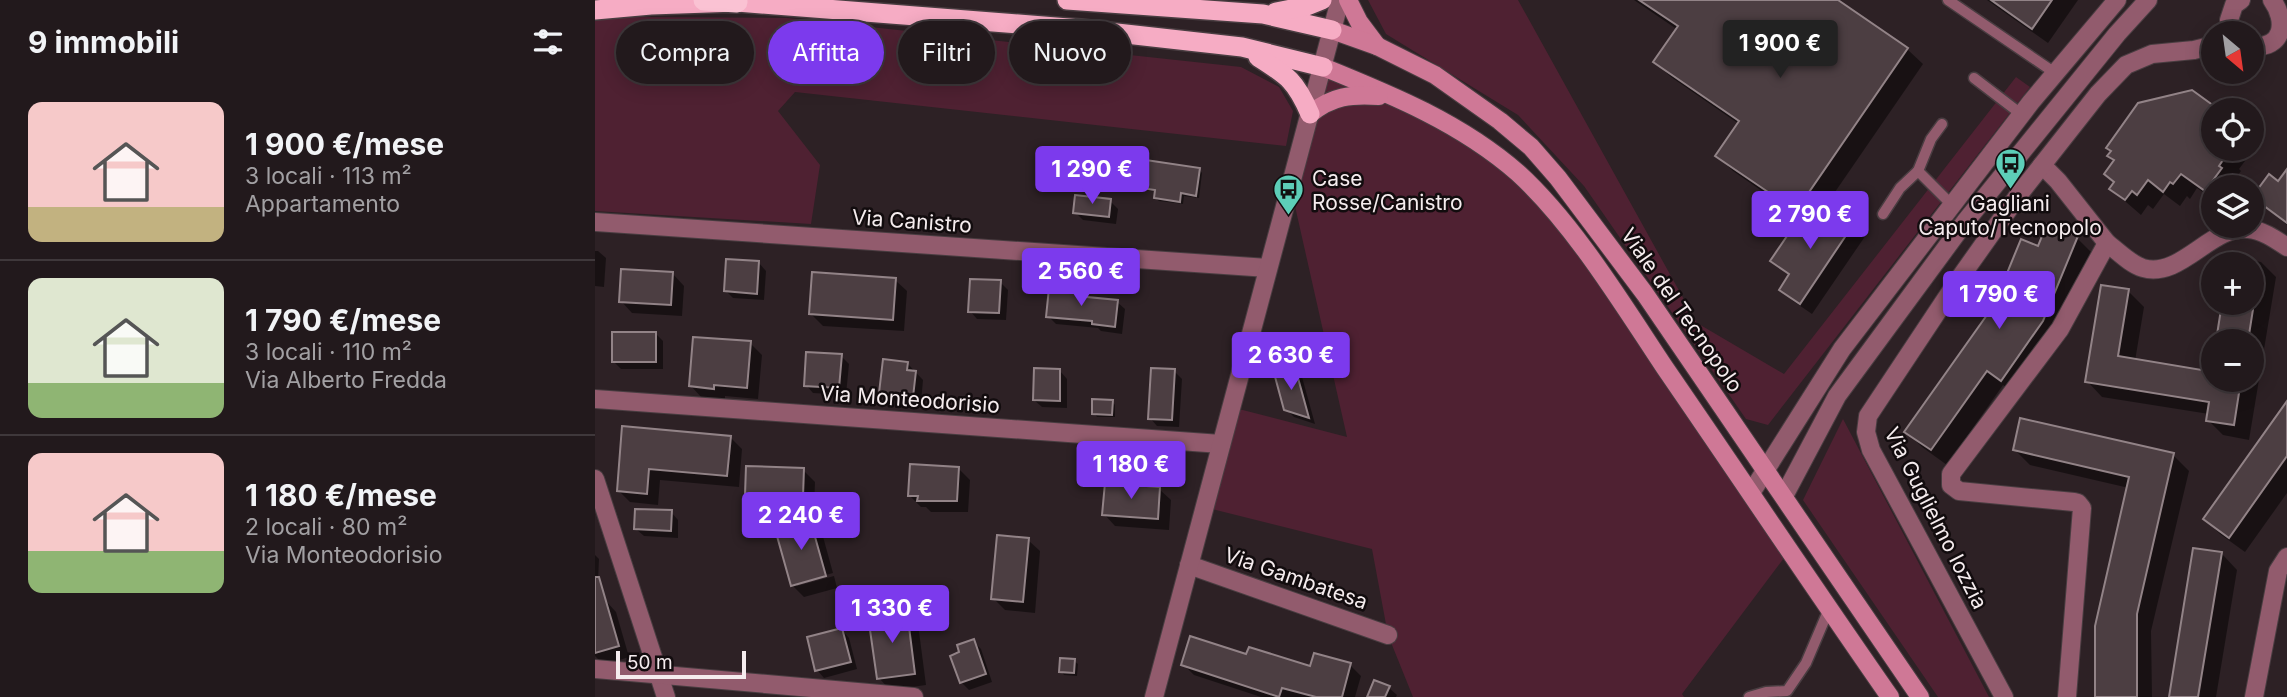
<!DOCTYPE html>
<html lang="it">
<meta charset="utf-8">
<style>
:root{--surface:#22191c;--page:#2a2225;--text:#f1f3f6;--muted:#a2a0a3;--line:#3f383b;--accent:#7c3aed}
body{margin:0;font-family:Inter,sans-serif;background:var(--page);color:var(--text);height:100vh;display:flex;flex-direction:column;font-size:26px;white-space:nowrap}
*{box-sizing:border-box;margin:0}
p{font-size:23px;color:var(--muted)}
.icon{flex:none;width:38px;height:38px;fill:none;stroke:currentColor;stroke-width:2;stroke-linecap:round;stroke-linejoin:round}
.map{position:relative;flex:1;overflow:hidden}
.panel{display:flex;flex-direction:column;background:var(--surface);width:595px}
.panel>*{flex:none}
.hud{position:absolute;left:21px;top:21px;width:665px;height:63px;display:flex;gap:14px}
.needle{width:46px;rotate:151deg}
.buttons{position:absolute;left:1606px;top:21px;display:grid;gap:14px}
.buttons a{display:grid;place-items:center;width:63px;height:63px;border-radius:50%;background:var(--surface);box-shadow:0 4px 18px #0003,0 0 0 2px var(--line);font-size:35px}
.scale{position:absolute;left:21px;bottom:18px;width:130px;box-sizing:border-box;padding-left:7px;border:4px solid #f5ecee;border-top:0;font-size:19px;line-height:24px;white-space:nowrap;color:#f5ecee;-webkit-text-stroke:5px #120c0e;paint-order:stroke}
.price{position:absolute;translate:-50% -60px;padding:0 16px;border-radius:7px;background:var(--accent);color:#fff;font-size:23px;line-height:46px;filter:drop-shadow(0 2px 4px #0008)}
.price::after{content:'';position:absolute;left:50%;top:42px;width:21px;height:16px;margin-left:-10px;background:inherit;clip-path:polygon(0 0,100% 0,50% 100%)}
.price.selected{background:#222;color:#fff}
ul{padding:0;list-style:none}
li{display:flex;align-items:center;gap:21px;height:175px;padding:0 28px}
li+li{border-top:2px solid var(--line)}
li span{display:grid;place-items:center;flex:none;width:196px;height:140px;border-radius:14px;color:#555}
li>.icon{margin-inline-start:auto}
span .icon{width:84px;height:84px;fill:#fffc;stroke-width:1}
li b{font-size:30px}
h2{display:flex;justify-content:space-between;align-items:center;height:84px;padding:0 28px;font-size:30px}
.pill{padding:0 24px;border-radius:32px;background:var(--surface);box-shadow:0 4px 18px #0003,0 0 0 2px var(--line);font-size:24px;line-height:63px}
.pill.selected{background:var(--accent);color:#fff}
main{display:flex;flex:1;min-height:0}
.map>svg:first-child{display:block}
.green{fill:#4f2132}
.shadow{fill:#0007}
.building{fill:#4c3e42;stroke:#928387;stroke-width:2}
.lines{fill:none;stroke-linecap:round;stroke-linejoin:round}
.service-casing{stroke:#493d41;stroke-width:13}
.minor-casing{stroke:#493d41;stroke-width:20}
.tertiary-casing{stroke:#493d41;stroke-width:20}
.secondary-casing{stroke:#493d41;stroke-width:20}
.trunk-casing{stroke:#493d41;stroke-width:22}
.motorway-casing{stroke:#493d41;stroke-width:24}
.service{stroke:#925b6d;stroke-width:10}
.minor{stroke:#925b6d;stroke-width:18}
.tertiary{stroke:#925b6d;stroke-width:18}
.secondary{stroke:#cf7896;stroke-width:18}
.trunk{stroke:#f6acc4;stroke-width:19}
.motorway{stroke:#fac2d3;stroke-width:21}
.labels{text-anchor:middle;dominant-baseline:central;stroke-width:5;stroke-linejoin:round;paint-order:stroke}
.poi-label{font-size:21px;fill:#f5ecee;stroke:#120c0e;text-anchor:start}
.street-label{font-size:21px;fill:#f5ecee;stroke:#120c0e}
</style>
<main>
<section class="panel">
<h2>9 immobili<svg class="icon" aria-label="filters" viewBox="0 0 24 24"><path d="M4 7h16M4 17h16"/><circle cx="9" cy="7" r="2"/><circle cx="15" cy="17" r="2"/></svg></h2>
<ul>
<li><span style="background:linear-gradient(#f6c9c9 75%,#c2b280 0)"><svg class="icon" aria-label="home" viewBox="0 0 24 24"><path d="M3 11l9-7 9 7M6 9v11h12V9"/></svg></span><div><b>1 900 €/mese</b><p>3 locali · 113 m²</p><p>Appartamento</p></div></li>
<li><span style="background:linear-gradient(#dfe7d0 75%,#8fb573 0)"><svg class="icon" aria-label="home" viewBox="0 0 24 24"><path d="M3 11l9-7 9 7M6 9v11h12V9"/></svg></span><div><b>1 790 €/mese</b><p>3 locali · 110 m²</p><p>Via Alberto Fredda</p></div></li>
<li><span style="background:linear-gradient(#f6c9c9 70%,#8fb573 0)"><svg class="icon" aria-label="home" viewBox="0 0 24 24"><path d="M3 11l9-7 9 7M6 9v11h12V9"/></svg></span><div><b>1 180 €/mese</b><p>2 locali · 80 m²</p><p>Via Monteodorisio</p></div></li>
</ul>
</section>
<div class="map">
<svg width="1692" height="697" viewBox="0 0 1692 697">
<rect width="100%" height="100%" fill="#2d2125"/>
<g class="green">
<path d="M773 0H923L1102 323 1189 374 1421 77 1435 87 1173 425 1151 419 989 186 923 115 791 34Z"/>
<path d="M25 17 192 18 646 67 684 87 698 111 691 146 200 92 183 111 225 165 216 224 0 211V20Z"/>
<path d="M728 67 857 126 969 223 1195 550 1087 694 1089 697H818L793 635 777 549 609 507 636 407 752 437 695 184Z"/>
<path d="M1248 419 1394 697H1343L1208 500Z"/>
</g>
<g class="shadow">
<path d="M1039 0H1240L1312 49 1328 64 1218 224 1228 230 1243 208 1261 220 1273 232 1217 314 1198 301 1186 289 1195 276 1177 260 1206 218 1138 171 1122 156 1144 124 1076 77 1060 62 1083 30Z"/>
<path d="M1392 0H1483L1453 43Z"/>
<path d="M1597 92 1621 110H1619V149H1657V140L1662 145 1644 169 1646 171 1638 182 1641 185 1639 187H1619V200L1602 188 1595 199 1592 196 1585 206 1569 194 1558 209 1553 205 1546 215 1516 189Z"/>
<path d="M604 169 607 173 604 198 589 196 588 204 564 201 560 198 561 192 545 189 568 193Z"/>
<path d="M1692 172V225L1660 197 1683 183Z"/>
<path d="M515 201 523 209 521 224 488 220 480 212Z"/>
<path d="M1482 238 1497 253 1422 395 1408 385 1352 465 1327 447 1311 431 1444 248Z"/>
<path d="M0 251H3L11 258 9 287 0 286Z"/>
<path d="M1637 257 1666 262 1681 277 1654 440 1628 435 1613 420 1614 414 1507 397 1492 381 1533 291 1549 307 1540 361 1617 373 1619 364V380H1657V341H1623L1629 303H1657V264H1636Z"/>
<path d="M164 263 171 271 169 300 138 298 130 290Z"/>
<path d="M78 274 89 286 87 316 37 313 26 301Z"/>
<path d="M300 280 312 291 309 331 228 326 216 314Z"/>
<path d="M405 282 413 290 411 320 382 319 375 311Z"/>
<path d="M482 292 488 298 522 302 530 309 527 334 506 331 503 328 461 324 453 316Z"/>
<path d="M60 333 68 341V369H26L19 362Z"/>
<path d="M155 343 167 355 163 399 130 396V400L107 398 96 386Z"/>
<path d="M246 356 254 364 251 395 218 393 211 385Z"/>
<path d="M312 363 328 380 326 403 294 400 286 392Z"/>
<path d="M700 369 707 377 720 424 699 417 691 409Z"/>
<path d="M465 371 472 379V408L447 407 439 400Z"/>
<path d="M579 371 587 379 584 427 562 426 555 418Z"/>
<path d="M517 401 520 405V417H502L499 413Z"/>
<path d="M1692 404V493L1650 552 1625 534 1610 519Z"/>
<path d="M29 428 135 437 147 449 144 487 65 480 63 505 35 502 24 491Z"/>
<path d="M1420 450 1578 455 1594 471 1556 631 1557 697H1502L1534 488 1435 465Z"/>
<path d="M364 469 375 480 373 512H336L331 507H326L314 495Z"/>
<path d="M208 470 220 482 219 508 163 506 152 495Z"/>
<path d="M564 489 576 500 574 530 520 526 509 514Z"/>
<path d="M76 512 83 520V538L49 536 41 529Z"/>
<path d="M215 521 227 533 238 573 202 583V586L239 576 242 588 209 597 197 585Z"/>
<path d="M433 540 445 551 440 613 410 610 398 598Z"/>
<path d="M1627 554 1642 570 1621 697H1575Z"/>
<path d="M0 555 4 559 3 581H0Z"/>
<path d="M10 600 21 612 34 657 9 665 0 656V603Z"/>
<path d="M311 612 323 624 331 685 295 690 284 678Z"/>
<path d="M247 630 254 638 262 669 229 678 222 670Z"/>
<path d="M378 641 386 649 397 682 374 690 366 682 367 654Z"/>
<path d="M652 656 716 668 755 665 766 676 760 697H666L599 675 588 664Z"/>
<path d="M479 661 483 664 482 676 469 675 466 671Z"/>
<path d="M794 688 802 695 801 697H774Z"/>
</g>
<g class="building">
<path d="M1044 0H1243L1313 48 1201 211 1120 156 1144 121 1058 62 1083 26Z"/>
<path d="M1396 0H1457L1437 29Z"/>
<path d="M1597 90 1619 106V149H1625L1632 154 1624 166 1627 168 1610 191 1586 174 1578 184 1575 182 1568 192 1553 180 1542 195 1537 191 1530 200 1514 189 1519 182 1509 174 1519 160 1512 156 1516 151 1511 148 1543 103Z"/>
<path d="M544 159 605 168 601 196 586 193 585 202 559 198 560 190 540 187Z"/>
<path d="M1692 169V223L1657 197 1674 174 1683 181Z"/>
<path d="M480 195 516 199 514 217 478 213Z"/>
<path d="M1242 205 1262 219 1205 304 1184 290 1194 274 1175 261 1207 214 1227 228Z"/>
<path d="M1452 224 1483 236 1448 321 1406 381 1392 371 1336 450 1309 432 1399 305 1426 239 1443 246Z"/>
<path d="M131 259 164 261 162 294 129 291Z"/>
<path d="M26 269 78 272 76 305 24 302Z"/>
<path d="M217 272 301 278 298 320 214 314Z"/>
<path d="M375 279 406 280 404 313 373 312Z"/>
<path d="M1506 285 1534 289 1523 356 1619 372V380H1646L1639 425 1611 421 1614 402 1490 382Z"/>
<path d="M454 288 483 291 482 296 523 300 520 327 497 324V321L451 317Z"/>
<path d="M1627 303H1659L1653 341H1621Z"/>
<rect x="17" y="332" width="44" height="30"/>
<path d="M98 337 156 341 152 388 119 385V389L94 386Z"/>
<path d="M211 352 247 354 244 388 209 386Z"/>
<path d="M288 359 313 362 312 370 321 371 318 397 284 393Z"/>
<path d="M700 367 714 418 689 410 679 373Z"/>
<path d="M439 368 465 369V401L438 400Z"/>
<path d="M556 368 580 369 577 420 553 419Z"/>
<path d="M497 399 518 400 517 415 497 414Z"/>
<path d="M1692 401V456L1634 538 1608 519Z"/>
<path d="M1425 418 1579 453 1542 614V697H1500V626L1534 477 1418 450Z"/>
<path d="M27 426 136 436 132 476 54 469 52 494 22 491Z"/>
<path d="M315 464 364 467 362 501H322L323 496H313Z"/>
<path d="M151 466 209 468 208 497 150 495Z"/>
<path d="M510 483 565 487 563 519 507 515Z"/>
<path d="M40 509 77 510 76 531 39 529Z"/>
<path d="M215 519 231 576 196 586 180 529Z"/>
<path d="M402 535 434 538 428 602 396 599Z"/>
<path d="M1598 548 1627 552 1603 697H1574Z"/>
<path d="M0 577H4L24 646 0 653Z"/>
<path d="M312 611 320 674 282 679 273 616Z"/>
<path d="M247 628 256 662 220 671 212 637Z"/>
<path d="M595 636 651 654 654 647 715 666 719 653 756 663 747 697H721L687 688 684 697 586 665Z"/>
<path d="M379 639 391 674 365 683 355 656 364 652 362 645Z"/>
<path d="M465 658 480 659 479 673 464 672Z"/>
<path d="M779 680 795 686 790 697H772Z"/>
</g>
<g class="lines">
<defs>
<g id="service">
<path d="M1353 0 1460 73"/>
<path d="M1379 78 1426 114"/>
<path d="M1323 171 1336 139 1347 124"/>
<path d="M1288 214 1305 188 1323 171 1357 205"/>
<path d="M1154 697 1171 692 1192 691 1211 663 1234 609"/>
</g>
<g id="minor">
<path d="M1640 33 1634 20 1639 5 1646 0"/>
<path d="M1657 46C1689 49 1692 21 1677 0"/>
<path d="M1447 165 1463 181 1512 243"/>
<path d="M0 222 673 268"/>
<path d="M0 399 626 444"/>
<path d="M0 479 71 697"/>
<path d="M1156 493 1247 349 1436 102 1522 0"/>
<path d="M1189 496 1242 396 1370 222 1522 34 1553 0"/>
<path d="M594 565 793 635"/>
<path d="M0 669 319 697"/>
<path d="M1409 697 1276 450 1271 432 1273 416 1364 279 1425 193 1503 94 1531 65 1557 54 1599 50 1619 45"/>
<path d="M1472 697 1487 508 1483 503 1479 502 1364 491 1356 485V474L1465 329 1512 243C1523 251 1535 264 1548 268 1586 279 1616 225 1653 229 1667 230 1680 239 1692 247"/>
<path d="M1659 697 1683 571 1692 557"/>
</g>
<path id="tertiary" d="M559 697 745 0"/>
<g id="secondary">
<path d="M753 0 764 22 782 46"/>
<path d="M737 30 782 46 840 75 905 121 936 147 963 178 1050 294 1325 697"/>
<path d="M728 67C797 95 866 123 923 173 979 224 1028 305 1070 368 1145 477 1219 588 1295 697"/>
<path d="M715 114C737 96 756 94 784 96"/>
</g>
<g id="trunk">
<path d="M472 0 668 14 737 30"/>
<path d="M0 10 56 5 142 2 486 29 647 47 728 67"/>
<path d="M681 12 712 6 727 0"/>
<path d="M663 57C693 76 701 81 715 114"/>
</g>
<path id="motorway" d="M109 0 142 2"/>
</defs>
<use href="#service" class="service-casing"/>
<use href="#minor" class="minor-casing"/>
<use href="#tertiary" class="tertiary-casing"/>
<use href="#secondary" class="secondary-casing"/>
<use href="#trunk" class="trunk-casing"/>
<use href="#motorway" class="motorway-casing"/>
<use href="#service" class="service"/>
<use href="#minor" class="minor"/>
<use href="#tertiary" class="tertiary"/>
<use href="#secondary" class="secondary"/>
<use href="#trunk" class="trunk"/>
<use href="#motorway" class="motorway"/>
</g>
<defs>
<symbol id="bus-pin" viewBox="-11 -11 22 30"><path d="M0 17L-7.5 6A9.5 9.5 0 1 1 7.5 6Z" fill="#5dceb8" stroke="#120c0e"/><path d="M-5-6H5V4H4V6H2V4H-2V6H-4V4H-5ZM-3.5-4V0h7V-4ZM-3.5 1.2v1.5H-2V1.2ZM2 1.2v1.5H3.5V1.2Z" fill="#111"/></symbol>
</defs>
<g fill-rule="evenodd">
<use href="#bus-pin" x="1398" y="146" width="35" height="47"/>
<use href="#bus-pin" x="676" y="172" width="35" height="47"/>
</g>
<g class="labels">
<g class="poi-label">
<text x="717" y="178">Case<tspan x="717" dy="24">Rosse/Canistro</tspan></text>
<text x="1415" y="203" text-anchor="middle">Gagliani<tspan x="1415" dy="24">Caputo/Tecnopolo</tspan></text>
</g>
<g class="street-label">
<text transform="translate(317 221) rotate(4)">Via Canistro</text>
<text transform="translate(1087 310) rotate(55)">Viale del Tecnopolo</text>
<text transform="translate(315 399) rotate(4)">Via Monteodorisio</text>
<text transform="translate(1341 518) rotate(63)">Via Guglielmo Iozzia</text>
<text transform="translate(701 578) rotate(19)">Via Gambatesa</text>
</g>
</g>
</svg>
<div class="buttons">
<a><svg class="needle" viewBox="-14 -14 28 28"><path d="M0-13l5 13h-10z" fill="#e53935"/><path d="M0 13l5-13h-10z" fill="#a2a0a3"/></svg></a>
<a><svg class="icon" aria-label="locate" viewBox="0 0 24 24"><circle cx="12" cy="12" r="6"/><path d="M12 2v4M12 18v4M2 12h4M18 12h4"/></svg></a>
<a><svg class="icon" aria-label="layers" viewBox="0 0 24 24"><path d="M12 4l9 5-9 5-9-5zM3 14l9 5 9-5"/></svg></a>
<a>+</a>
<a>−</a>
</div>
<div class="scale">50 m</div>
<b class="price selected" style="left:1185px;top:80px">1 900 €</b>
<b class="price" style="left:497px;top:206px">1 290 €</b>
<b class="price" style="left:1215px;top:251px">2 790 €</b>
<b class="price" style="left:486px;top:308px">2 560 €</b>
<b class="price" style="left:1404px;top:331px">1 790 €</b>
<b class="price" style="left:696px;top:392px">2 630 €</b>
<b class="price" style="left:536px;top:501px">1 180 €</b>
<b class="price" style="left:206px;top:552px">2 240 €</b>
<b class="price" style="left:297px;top:645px">1 330 €</b>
<div class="hud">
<a class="pill">Compra</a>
<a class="pill selected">Affitta</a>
<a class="pill">Filtri</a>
<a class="pill">Nuovo</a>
</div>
</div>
</main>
